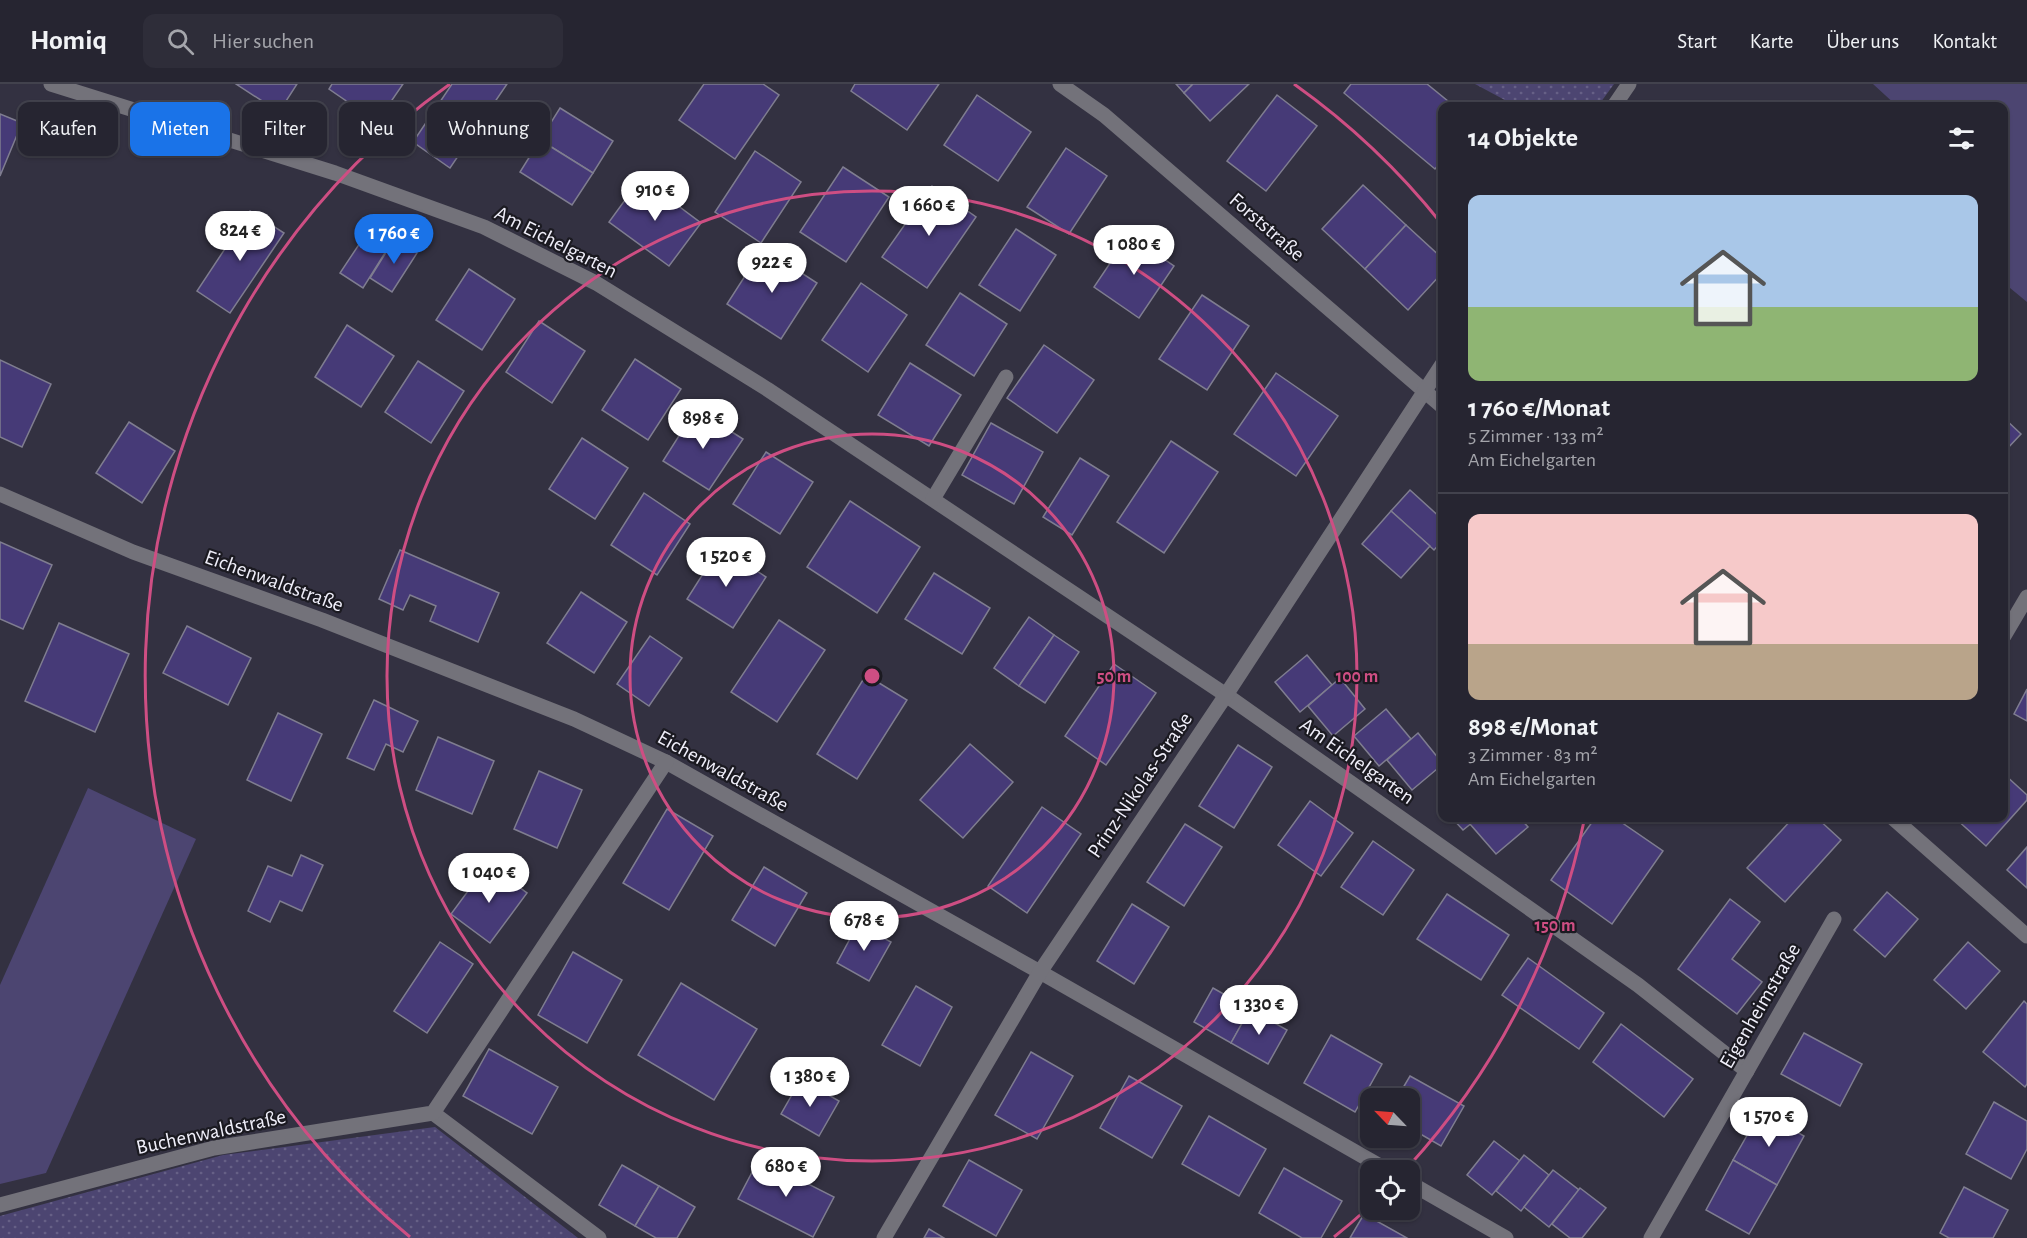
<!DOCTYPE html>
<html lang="de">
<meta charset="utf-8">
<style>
:root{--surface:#262531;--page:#2e2d39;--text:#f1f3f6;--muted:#a4a5ab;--line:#42424d;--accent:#1a73e8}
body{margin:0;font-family:"Alegreya Sans",sans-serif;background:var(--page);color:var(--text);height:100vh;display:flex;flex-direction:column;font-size:22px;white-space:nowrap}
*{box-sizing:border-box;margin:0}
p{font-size:20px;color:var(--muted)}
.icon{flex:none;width:33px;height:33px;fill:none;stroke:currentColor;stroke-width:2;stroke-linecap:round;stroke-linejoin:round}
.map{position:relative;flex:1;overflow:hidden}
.drawer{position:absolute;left:1438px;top:18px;width:570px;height:720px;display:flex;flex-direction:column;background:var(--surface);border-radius:12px;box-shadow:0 2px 4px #0004,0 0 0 2px var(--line)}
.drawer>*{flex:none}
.hud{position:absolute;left:18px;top:18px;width:570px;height:54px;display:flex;gap:12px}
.needle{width:39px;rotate:295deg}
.buttons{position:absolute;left:1360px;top:1004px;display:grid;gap:12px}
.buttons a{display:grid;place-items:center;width:60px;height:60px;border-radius:12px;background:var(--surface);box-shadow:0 2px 4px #0004,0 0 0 2px var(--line);font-size:30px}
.price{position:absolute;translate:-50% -51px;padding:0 14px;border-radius:21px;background:#fff;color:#222;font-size:20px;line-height:39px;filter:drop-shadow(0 2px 3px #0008)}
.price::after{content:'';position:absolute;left:50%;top:36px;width:18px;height:14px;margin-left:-9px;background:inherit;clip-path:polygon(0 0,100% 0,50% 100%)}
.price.current{background:var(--accent);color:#fff}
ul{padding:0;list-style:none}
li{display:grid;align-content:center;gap:12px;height:318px;padding:0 30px}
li+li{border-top:2px solid var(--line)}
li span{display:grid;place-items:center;height:186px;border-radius:12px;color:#555}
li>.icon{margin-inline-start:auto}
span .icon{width:108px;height:108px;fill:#fffc;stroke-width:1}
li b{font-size:26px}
h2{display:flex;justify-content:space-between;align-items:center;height:72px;padding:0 30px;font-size:26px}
.tag{padding:0 21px;border-radius:12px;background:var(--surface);box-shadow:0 2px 4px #0004,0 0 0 2px var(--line);font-size:21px;line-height:54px}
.tag.current{background:var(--accent);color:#fff}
header{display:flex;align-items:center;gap:36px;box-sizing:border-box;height:84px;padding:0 30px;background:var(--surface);border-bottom:2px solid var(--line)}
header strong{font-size:28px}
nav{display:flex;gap:33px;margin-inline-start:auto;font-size:21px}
.search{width:420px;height:54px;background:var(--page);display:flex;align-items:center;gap:15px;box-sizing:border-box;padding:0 21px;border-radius:12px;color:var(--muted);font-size:22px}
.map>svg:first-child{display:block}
.grass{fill:#4c4571}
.garden{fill:url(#garden-dots)}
.building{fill:#463a77;stroke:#7f7d90;stroke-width:1.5}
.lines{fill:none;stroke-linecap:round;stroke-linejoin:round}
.minor{stroke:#73727a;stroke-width:15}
.ring{fill:none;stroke:#ce4e83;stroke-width:3}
.labels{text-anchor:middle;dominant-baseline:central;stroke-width:4.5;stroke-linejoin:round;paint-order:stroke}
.street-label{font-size:21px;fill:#f0effa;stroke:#1b1a21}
.centre{fill:#ce4e83;stroke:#1b1a21;stroke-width:3}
.ring-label{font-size:18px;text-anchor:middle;font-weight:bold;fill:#ce4e83;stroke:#1b1a21;stroke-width:4.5;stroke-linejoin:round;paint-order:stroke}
</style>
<header>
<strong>Homiq</strong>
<div class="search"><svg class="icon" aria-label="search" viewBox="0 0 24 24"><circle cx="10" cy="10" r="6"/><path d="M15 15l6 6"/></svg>Hier suchen</div>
<nav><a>Start</a><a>Karte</a><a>Über uns</a><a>Kontakt</a></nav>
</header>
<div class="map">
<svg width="2027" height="1154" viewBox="0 0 2027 1154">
<defs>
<pattern id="garden-dots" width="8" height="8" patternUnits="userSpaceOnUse" patternTransform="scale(1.5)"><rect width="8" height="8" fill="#4c4571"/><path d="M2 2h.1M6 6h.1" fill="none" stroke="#666086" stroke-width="1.8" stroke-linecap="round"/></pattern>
</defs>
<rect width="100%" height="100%" fill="#333141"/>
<g class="grass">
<path d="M1873 0H2027V218L2004 199V22H1897Z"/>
<path d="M88 704 196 755 46 1089 0 1100V901Z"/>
</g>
<g class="garden">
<path d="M1475 0H1614L1598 22H1516Z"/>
<path d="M435 1043 578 1154H0V1132L223 1071Z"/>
</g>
<g class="building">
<path d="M236 0H297L279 28Z"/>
<path d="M332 0H403L377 38 329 5Z"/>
<path d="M452 0H507L450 84 413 58Z"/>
<path d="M704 0H763L779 11 735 75 679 36Z"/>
<path d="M855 0H939L907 46 851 7Z"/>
<path d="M1176 0H1193L1184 9Z"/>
<path d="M1193 0H1249L1210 37 1184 9Z"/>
<path d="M1351 0H1427L1454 22H1443V75L1435 85 1344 9Z"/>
<path d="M977 11 1031 48 998 97 944 61Z"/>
<path d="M1277 11 1317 42 1266 107 1227 77Z"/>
<path d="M560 24 613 57 593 89 540 56Z"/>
<path d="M0 30 22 39 0 92Z"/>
<path d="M540 56 593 89 572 121 520 88Z"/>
<path d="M1066 64 1107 92 1069 150 1027 123Z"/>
<path d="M755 67 801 98 761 159 715 128Z"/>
<path d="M843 83 889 113 846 178 800 148Z"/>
<path d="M641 94 701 139 669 182 609 138Z"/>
<path d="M1363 101 1406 141 1365 185 1322 145Z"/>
<path d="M932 102 976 133 927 204 882 173Z"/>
<path d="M250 127 284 149 230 229 197 207Z"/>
<path d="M1406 141 1443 175V188L1408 226 1365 185Z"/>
<path d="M1016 145 1056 171 1020 227 979 201Z"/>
<path d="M366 150 388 164 363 204 340 189Z"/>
<path d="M1129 151 1174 182 1139 234 1094 203Z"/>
<path d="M395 154 417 169 392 208 370 194Z"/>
<path d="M763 164 817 199 781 255 727 220Z"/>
<path d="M469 185 515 215 482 266 436 236Z"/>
<path d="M861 199 907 231 868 288 822 256Z"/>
<path d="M960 209 1007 240 974 292 926 261Z"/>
<path d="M1202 211 1249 242 1207 306 1159 275Z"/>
<path d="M539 237 585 267 552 319 506 288Z"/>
<path d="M347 241 394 272 361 323 315 293Z"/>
<path d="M1044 261 1094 296 1057 349 1007 314Z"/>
<path d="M635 275 681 305 648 356 602 326Z"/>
<path d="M0 276 51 300 22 363 0 353Z"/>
<path d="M418 277 464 307 431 359 385 328Z"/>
<path d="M910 279 961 311 929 362 878 331Z"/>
<path d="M1276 289 1338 332 1296 392 1234 350Z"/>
<path d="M696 325 743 355 709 406 663 377Z"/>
<path d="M2004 334 2021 350 2004 368Z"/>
<path d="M129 338 175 367 142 419 96 389Z"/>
<path d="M991 339 1043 368 1014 420 962 391Z"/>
<path d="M582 354 628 384 595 435 549 405Z"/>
<path d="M1171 357 1218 388 1164 469 1117 438Z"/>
<path d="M766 368 813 398 780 450 733 420Z"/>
<path d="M1080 374 1109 392 1072 451 1043 433Z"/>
<path d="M1410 406 1443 436V456L1434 466 1391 427Z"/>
<path d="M644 409 690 440 657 491 611 461Z"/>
<path d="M850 417 920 463 877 529 807 483Z"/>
<path d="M1391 427 1430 462 1401 494 1362 460Z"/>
<path d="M0 458 52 481 23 545 0 535Z"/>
<path d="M720 463 766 493 733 544 687 515Z"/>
<path d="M400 466 499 509 478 558 430 537 436 522 410 511 403 526 379 515Z"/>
<path d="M934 489 990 524 962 570 905 535Z"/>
<path d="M581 508 627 538 594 589 547 559Z"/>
<path d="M1029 533 1054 551 1019 602 994 584Z"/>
<path d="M779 536 825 566 777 638 731 608Z"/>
<path d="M59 539 129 570 95 648 25 617Z"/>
<path d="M187 542 251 574 228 621 163 589Z"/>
<path d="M1054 551 1079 568 1045 619 1019 602Z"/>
<path d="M650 552 682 574 649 622 617 600Z"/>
<path d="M1307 571 1332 601 1300 628 1275 598Z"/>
<path d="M1114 580 1156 609 1106 681 1065 652Z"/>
<path d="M866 591 907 616 857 695 817 670Z"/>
<path d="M1340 594 1365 625 1333 652 1308 622Z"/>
<path d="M2027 605V637L2014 630Z"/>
<path d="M374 616 418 637 403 668 386 660 374 686 347 674Z"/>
<path d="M1386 625 1411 655 1379 682 1354 652Z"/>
<path d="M278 629 322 650 291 717 247 696Z"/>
<path d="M1418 649 1443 680 1412 706 1387 676Z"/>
<path d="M438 653 494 677 472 730 416 706Z"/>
<path d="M970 660 1013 698 963 754 920 716Z"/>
<path d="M1238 661 1272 683 1234 744 1199 722Z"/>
<path d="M539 687 582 706 557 764 514 745Z"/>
<path d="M2004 690 2027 711V716L1986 762 1955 734H2004Z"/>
<path d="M1310 717 1353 749 1321 792 1278 761Z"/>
<path d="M1042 723 1081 750 1027 829 988 802Z"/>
<path d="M667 725 713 752 669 826 623 799Z"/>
<path d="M1452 734H1478L1463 746Z"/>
<path d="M1478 734H1520L1528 743 1496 770 1470 740Z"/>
<path d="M1595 734H1615L1663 767 1612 840 1551 796Z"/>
<path d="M1793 734H1817L1841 756 1785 818 1747 784Z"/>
<path d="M1185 740 1222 763 1184 822 1147 798Z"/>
<path d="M1373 757 1414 786 1383 831 1341 803Z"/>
<path d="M2027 763V804L2007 786Z"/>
<path d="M301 771 323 781 302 827 280 817 270 838 248 827 268 782 292 792Z"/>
<path d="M488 780 527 809 490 859 451 830Z"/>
<path d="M764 783 807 809 775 862 732 836Z"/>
<path d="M1887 808 1918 835 1885 873 1854 846Z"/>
<path d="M1447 810 1509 851 1481 896 1417 855Z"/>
<path d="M1730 815 1760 838 1732 875 1762 898 1737 930 1678 885Z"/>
<path d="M1132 820 1169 843 1134 900 1097 877Z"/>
<path d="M858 840 891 858 869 897 837 879Z"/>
<path d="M440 858 473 880 427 949 394 927Z"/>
<path d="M1968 858 2000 887 1966 925 1934 896Z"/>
<path d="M573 868 622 896 587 959 538 931Z"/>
<path d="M1528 874 1604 929 1579 965 1502 911Z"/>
<path d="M681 899 757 945 714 1016 638 971Z"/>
<path d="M916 902 952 923 920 982 882 961Z"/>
<path d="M1213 904 1250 925 1231 959 1194 938Z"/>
<path d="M2024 917 2027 920V1000L2025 1003 1983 968Z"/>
<path d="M1250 925 1287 946 1268 980 1231 959Z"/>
<path d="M1621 940 1693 995 1664 1033 1593 978Z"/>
<path d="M1804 949 1862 980 1840 1022 1781 990Z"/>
<path d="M1331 951 1382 980 1355 1028 1304 999Z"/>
<path d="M489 965 558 1003 532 1050 463 1012Z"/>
<path d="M1031 968 1073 992 1037 1055 995 1031Z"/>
<path d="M1129 992 1182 1022 1152 1074 1100 1044Z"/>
<path d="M1410 992 1464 1022 1441 1062 1410 1044V1014H1397Z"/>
<path d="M801 995 839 1017 819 1052 781 1030Z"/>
<path d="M1994 1018 2027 1037V1065L2011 1095 1966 1070Z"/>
<path d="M1761 1027 1804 1052 1777 1101 1733 1076Z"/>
<path d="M1209 1032 1266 1065 1239 1112 1182 1080Z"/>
<path d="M1494 1057 1520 1077 1492 1111 1467 1091Z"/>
<path d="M1524 1071 1549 1091 1521 1127 1496 1107Z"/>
<path d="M759 1075 834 1113 813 1153 738 1115Z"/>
<path d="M969 1076 1022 1106 996 1152 943 1122Z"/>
<path d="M1733 1076 1777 1101 1749 1150 1706 1126Z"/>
<path d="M622 1081 659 1102 635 1142 599 1121Z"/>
<path d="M1284 1084 1342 1117 1321 1154H1302L1259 1129Z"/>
<path d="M1553 1086 1579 1106 1549 1143 1524 1123Z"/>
<path d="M659 1102 695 1123 677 1154H656L635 1142Z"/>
<path d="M1964 1103 2008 1126 1993 1154H1949L1940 1149Z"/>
<path d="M1580 1104 1606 1124 1582 1154H1570L1552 1140Z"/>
<path d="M1364 1130 1407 1154H1350Z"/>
<path d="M929 1145 944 1154H924Z"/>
</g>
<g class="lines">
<g class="minor">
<path d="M51 0 335 89 484 143 596 199 767 305 1226 611 1638 901 1747 987"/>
<path d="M1060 0 1104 31 1443 323"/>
<path d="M1614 22 1629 0"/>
<path d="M0 410 133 468 322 536 574 635 666 678 1040 888 1387 1086"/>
<path d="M933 415 1006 293"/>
<path d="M2004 552 2027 513"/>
<path d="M1893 734 2027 852"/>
<path d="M433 1029 599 1154"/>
<path d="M1410 1099 1506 1154"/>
<path d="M0 1121 214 1064 433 1029 666 678"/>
<path d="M884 1154 1040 888 1226 611 1443 279"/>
<path d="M1651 1154 1834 835"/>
</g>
</g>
<g class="ring">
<circle cx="872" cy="592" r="242"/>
<circle cx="872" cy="592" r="485"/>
<path d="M1584 737A727 727 0 0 1 1408 1083M1368 1124A727 727 0 0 1 1334 1153M410 1153A727 727 0 0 1 450 0M1294 0A727 727 0 0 1 1441 139"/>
</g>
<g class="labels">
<g class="street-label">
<text transform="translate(1267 143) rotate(41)">Forststraße</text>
<text transform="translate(556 158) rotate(27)">Am Eichelgarten</text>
<text transform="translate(274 497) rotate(20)">Eichenwaldstraße</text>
<text transform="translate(1357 677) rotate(35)">Am Eichelgarten</text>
<text transform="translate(723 687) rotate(29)">Eichenwaldstraße</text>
<text transform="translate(1140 701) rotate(-56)">Prinz-Nikolas-Straße</text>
<text transform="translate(1760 922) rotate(-60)">Eigenheimstraße</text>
<text transform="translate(211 1048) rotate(-12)">Buchenwaldstraße</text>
</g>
</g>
<circle cx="872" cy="592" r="9" class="centre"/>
<g class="ring-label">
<text x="1114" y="598">50 m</text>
<text x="1357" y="598">100 m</text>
<text x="1555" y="847">150 m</text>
</g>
</svg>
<div class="buttons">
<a><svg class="needle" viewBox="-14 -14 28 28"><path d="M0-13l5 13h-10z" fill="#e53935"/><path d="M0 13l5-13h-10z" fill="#a4a5ab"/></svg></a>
<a><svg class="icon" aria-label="locate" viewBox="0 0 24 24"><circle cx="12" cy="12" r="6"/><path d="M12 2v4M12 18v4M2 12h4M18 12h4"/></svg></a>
</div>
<b class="price" style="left:655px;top:138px">910 €</b>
<b class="price" style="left:929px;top:153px">1 660 €</b>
<b class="price" style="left:240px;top:178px">824 €</b>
<b class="price current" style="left:394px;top:181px">1 760 €</b>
<b class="price" style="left:1134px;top:192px">1 080 €</b>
<b class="price" style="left:772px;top:210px">922 €</b>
<b class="price" style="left:703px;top:366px">898 €</b>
<b class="price" style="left:726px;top:504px">1 520 €</b>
<b class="price" style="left:489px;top:820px">1 040 €</b>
<b class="price" style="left:864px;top:868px">678 €</b>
<b class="price" style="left:1259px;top:952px">1 330 €</b>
<b class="price" style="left:810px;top:1024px">1 380 €</b>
<b class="price" style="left:1769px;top:1064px">1 570 €</b>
<b class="price" style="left:786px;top:1114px">680 €</b>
<div class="hud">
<a class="tag">Kaufen</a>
<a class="tag current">Mieten</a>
<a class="tag">Filter</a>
<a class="tag">Neu</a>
<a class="tag">Wohnung</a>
</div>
<section class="drawer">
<h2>14 Objekte<svg class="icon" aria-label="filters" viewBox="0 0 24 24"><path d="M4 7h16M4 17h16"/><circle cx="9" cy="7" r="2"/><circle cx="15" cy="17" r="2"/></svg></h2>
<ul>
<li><span style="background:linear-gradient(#a9c7e8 60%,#8fb573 0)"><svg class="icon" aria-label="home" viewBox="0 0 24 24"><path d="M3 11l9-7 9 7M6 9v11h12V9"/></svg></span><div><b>1 760 €/Monat</b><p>5 Zimmer · 133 m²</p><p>Am Eichelgarten</p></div></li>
<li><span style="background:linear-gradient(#f6c9c9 70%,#b9a48a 0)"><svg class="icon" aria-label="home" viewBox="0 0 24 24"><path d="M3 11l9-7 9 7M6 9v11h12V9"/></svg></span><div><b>898 €/Monat</b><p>3 Zimmer · 83 m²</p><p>Am Eichelgarten</p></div></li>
</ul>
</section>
</div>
